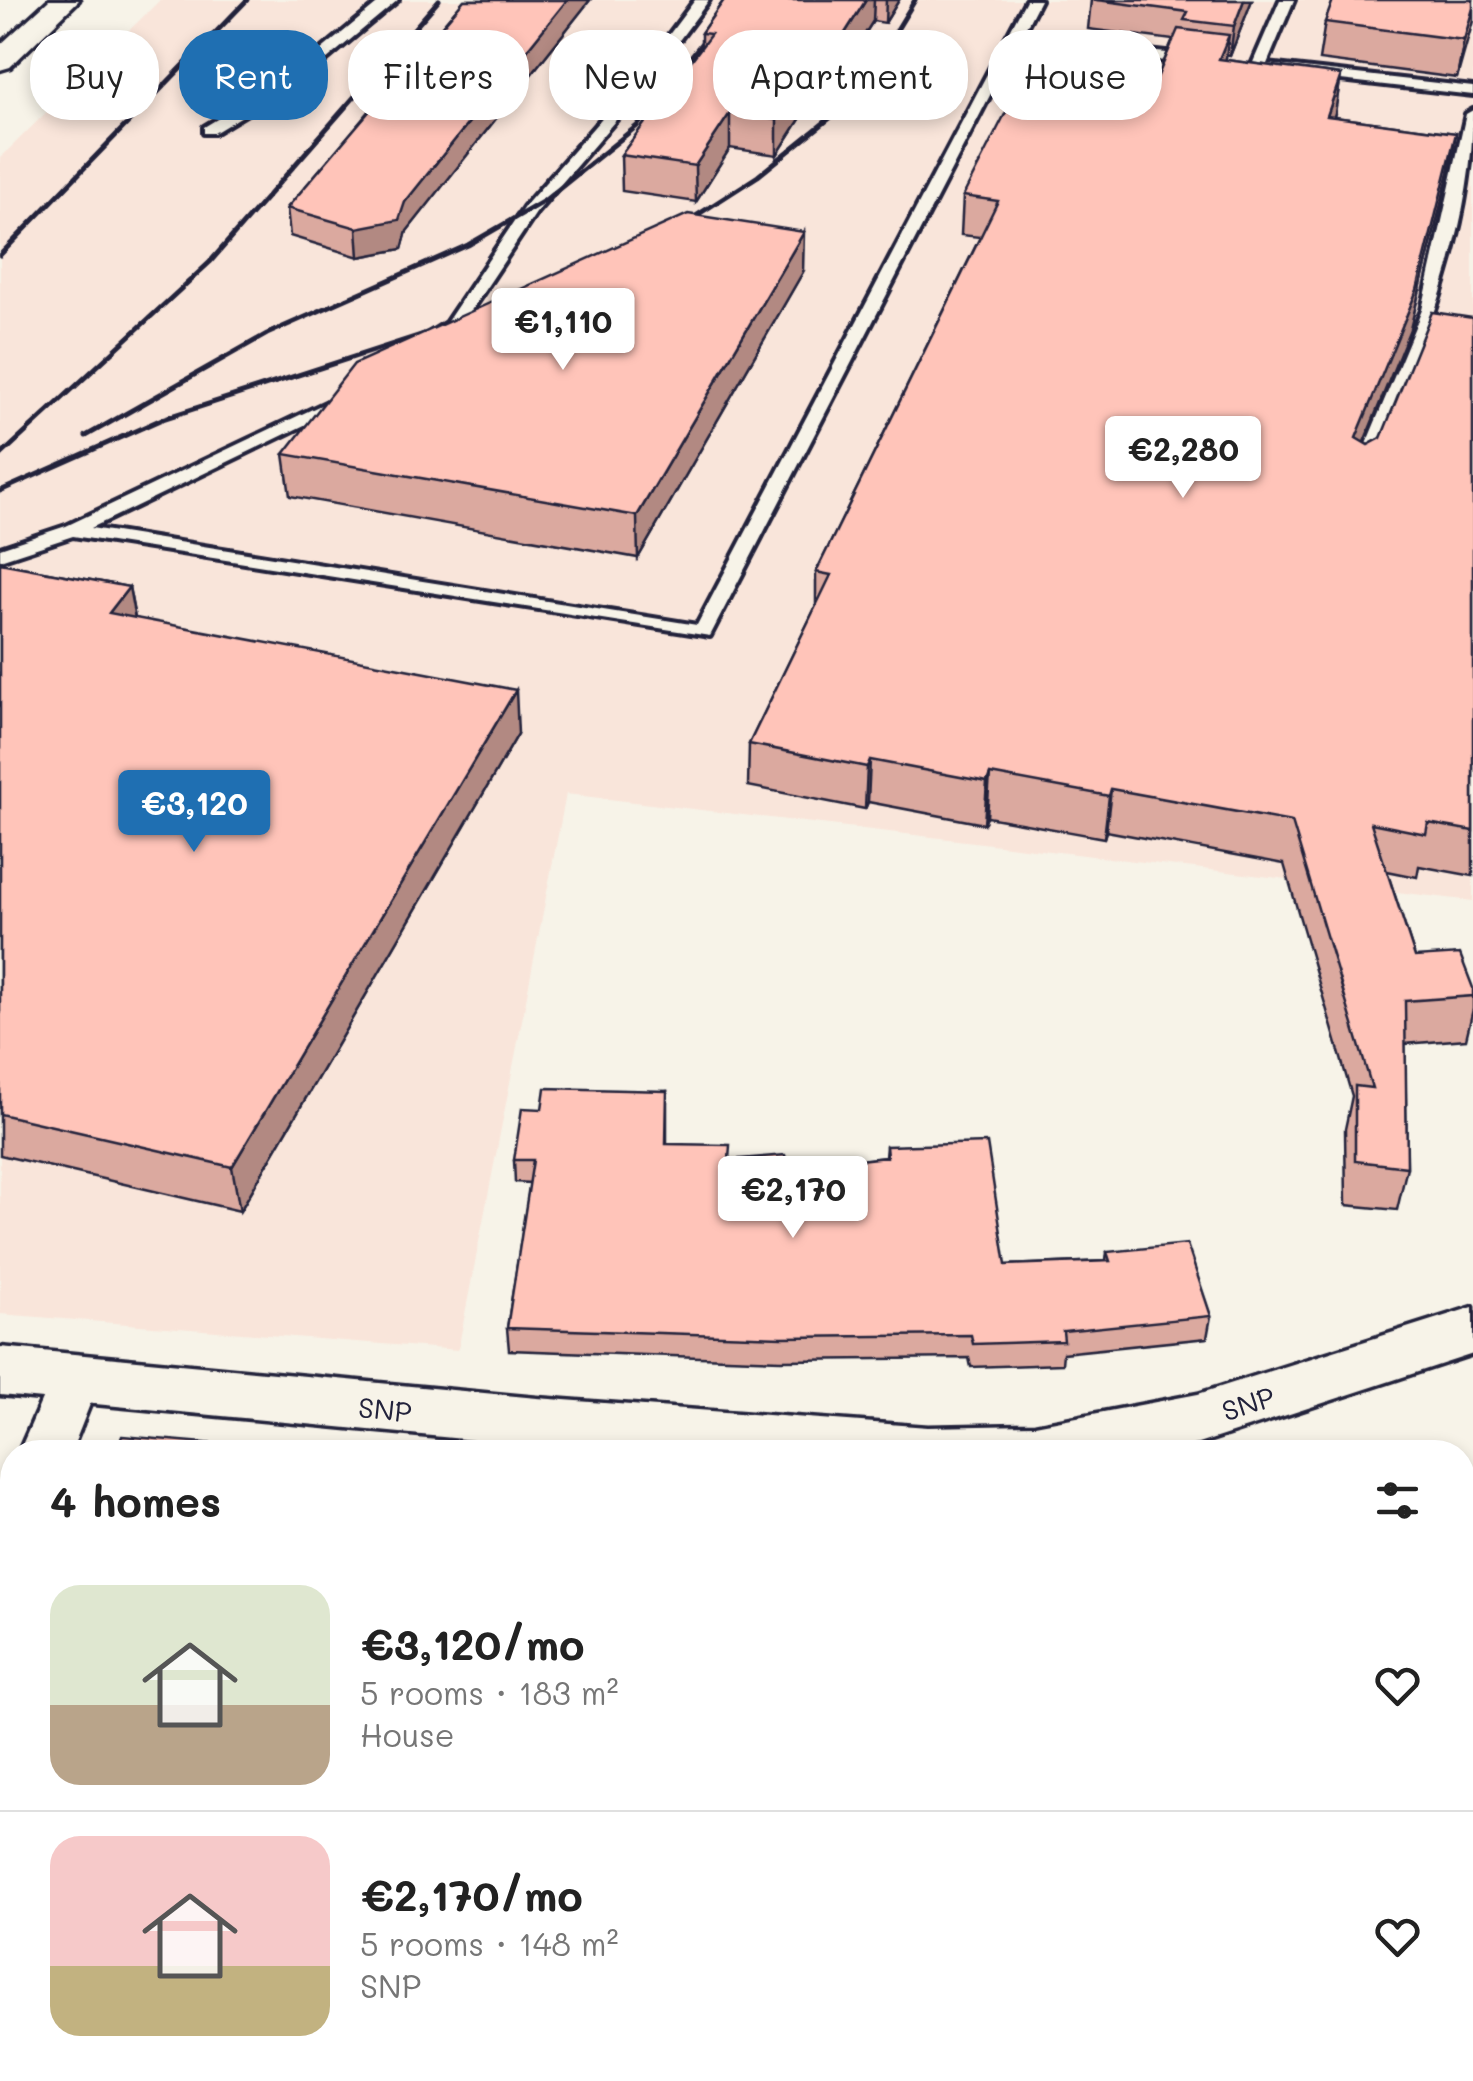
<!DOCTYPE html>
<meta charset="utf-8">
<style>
:root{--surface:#fff;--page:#f2f2f2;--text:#222;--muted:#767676;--line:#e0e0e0;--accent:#1f6fb2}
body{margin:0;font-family:Mali,sans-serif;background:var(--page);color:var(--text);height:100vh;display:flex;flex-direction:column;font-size:38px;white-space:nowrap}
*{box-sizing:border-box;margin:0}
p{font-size:32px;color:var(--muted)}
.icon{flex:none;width:55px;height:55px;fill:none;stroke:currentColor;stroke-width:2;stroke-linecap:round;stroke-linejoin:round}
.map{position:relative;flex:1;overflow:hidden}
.panel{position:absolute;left:0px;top:1440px;width:1475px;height:642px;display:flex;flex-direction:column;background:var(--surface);border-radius:40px 40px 0 0;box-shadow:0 5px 15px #0003}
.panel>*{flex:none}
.guide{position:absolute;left:30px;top:30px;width:1415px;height:90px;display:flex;gap:20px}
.price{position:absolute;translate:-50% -85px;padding:0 22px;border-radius:10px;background:#fff;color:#222;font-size:32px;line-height:65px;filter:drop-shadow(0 2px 5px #0008)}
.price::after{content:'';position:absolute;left:50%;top:60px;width:30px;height:22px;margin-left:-15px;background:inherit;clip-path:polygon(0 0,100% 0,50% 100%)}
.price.selected{background:var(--accent);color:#fff}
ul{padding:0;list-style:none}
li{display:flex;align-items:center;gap:30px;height:250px;padding:0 50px}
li+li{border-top:2px solid var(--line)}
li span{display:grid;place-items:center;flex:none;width:280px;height:200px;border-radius:30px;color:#555}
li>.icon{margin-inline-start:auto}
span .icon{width:120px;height:120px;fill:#fffc;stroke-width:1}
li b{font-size:42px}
h2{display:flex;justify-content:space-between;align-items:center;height:120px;padding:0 50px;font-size:42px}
.chip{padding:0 35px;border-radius:40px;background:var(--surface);box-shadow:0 5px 15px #0003;font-size:35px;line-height:90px}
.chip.selected{background:var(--accent);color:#fff}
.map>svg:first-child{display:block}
.built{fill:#f9e5da}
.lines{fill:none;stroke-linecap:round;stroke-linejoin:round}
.lane-casing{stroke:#22223b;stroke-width:8}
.street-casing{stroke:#22223b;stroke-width:7}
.secondary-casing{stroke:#22223b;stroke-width:7}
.lane{fill:#f7f3e8;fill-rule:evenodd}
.street{fill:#f7f3e8;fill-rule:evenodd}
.secondary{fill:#f7f3e8;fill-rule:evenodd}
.rail{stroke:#22223b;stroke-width:5}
.wall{fill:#dba99f;stroke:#22223b;stroke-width:2.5}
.shaded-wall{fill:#b28982;stroke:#22223b;stroke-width:2.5}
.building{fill:#ffc4b9;stroke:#22223b;stroke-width:2.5}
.labels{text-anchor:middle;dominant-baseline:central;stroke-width:8;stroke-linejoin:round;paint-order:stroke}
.street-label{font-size:28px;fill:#22223b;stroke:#f7f3e8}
</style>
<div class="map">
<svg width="1473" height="2081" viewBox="0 0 1473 2081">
<rect width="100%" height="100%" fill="#f7f3e8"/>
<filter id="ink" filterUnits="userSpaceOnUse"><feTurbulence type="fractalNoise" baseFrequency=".01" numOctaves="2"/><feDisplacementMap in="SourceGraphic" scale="20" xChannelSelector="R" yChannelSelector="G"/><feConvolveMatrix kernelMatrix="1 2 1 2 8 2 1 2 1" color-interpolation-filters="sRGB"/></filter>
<g filter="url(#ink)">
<path class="built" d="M160 0H1473V901L566 794 458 1350 0 1314V158Z"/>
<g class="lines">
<defs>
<g id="lane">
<path d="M382 0H398L302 80 214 133H204V127L292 74Z"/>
<path d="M695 0H709L645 86 536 213 458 330 442 341H430V333L446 323 524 207 635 80Z"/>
<path d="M1026 0H1040L1021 37 1194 56 1201 60 1194 64 1016 45 710 636 73 536 0 560V548L66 526 344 394 353 399 350 403 91 528 697 625Z"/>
<path d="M1280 0H1294L1267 64 1473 87V95L1253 70 1251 67Z"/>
<path d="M1473 110C1473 235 1420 354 1374 468L1371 472H1359L1356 468 1422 310 1466 114Z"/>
<path d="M1093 2070H1123L1124 2081H1094Z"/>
</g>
<g id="street">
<path d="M49 0H79L10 67 0 70V45Z"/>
<path d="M75 1359 93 1365 100 1379 71 1452H19L57 1365Z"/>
<path d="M12 1524V1600L0 1604V1528Z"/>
</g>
<path id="secondary" d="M1473 1307V1354L1198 1444 1152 1452H600L0 1395V1347L537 1398 928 1427 1035 1425 1198 1394Z"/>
</defs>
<use href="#lane" class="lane-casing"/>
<use href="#street" class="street-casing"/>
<use href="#secondary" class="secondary-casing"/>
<use href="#lane" class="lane"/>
<use href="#street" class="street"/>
<use href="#secondary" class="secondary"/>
<g class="rail">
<path d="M674 230 758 176 856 97 915 0"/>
<path d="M0 255 247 0"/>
<path d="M86 436 267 334 468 245 544 201 637 126 735 0"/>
<path d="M0 456 210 262 439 0"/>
<path d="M0 491 162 419 440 329"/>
</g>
</g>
<g class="wall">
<path d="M464 0H590L407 231 402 249 359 257 290 236 287 208Z"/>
<path d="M724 0H899L885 23 873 21 832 86 822 85 777 155 730 148 696 202 622 191 621 155 701 48V33Z"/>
<path d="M1091 0H1252L1230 56 1226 55V60L1341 75 1334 117 1456 133 1449 172 1410 329 1364 443 1368 445 1381 438 1473 318V876L1419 866 1417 877 1387 871 1415 957 1473 996V1009L1466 1039 1405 1044 1407 1167 1397 1210 1346 1205 1345 1129 1352 1096 1284 864 1106 831 1104 838 987 817 984 824 868 802 865 809 748 786 749 744 816 606V572L980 237 961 235 963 196 1151 92 1173 40 1088 29Z"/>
<path d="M1473 0 1457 78 1319 60 1325 22Z"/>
<path d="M803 272 638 558 290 496 284 454Z"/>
<path d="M0 563 129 587 135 618 518 734 240 1211 0 1155Z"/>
<path d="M667 1091V1144L730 1160 788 1168 885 1157 886 1146 1006 1265 1106 1261 1107 1252 1211 1316 1207 1338 1063 1353 1062 1364 971 1367 969 1358 781 1360 509 1350 507 1328 530 1183 515 1182 514 1160 542 1109Z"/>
</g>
<g class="shaded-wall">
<path d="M567 0H590L407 231 402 249 359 257 357 228 405 202Z"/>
<path d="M866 0H874L873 21 832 86 833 52Z"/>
<path d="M886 0H899L885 23Z"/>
<path d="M1244 0H1252L1230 56 1234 26Z"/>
<path d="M1473 8V21L1457 78 1464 40Z"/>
<path d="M1229 35 1224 72 1219 59Z"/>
<path d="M822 50V85L777 155V120Z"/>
<path d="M1341 75 1335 113 1322 154 1327 116Z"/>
<path d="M730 113V148L696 202 695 166Z"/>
<path d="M1456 133 1449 172 1410 329 1349 479 1356 438Z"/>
<path d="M804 232 803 272 638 558 637 516Z"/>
<path d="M129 587 137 630 109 613Z"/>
<path d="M516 690 518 734 240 1211 232 1167Z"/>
<path d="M870 760 868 802 865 809 867 767Z"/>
<path d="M990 774 987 817 984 824 987 782Z"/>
<path d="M1111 789 1106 831 1104 838 1109 796Z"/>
<path d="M64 2070H76L73 2081 62 2079Z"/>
</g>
<g class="building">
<path d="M464 0H567L405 202 399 220 357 228 287 208Z"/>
<path d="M724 0H866L833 52 822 50 777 120 730 113 695 166 621 155 711 34 701 33Z"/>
<path d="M1097 0H1244L1234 26 1184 20 1188 12Z"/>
<path d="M1333 0H1473V8L1464 40 1325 22Z"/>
<path d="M1178 29 1229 35 1219 59 1341 75 1327 116 1456 133 1417 290 1356 438 1368 445 1381 438 1432 312 1473 318V831L1428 823 1426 834 1371 823 1415 957 1460 954 1473 988V996L1405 1001 1407 1167 1355 1161V1086L1372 1088 1292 822 1111 789 1109 796 990 774 987 782 870 760 867 767 749 744 831 575 816 572 998 201 963 196 1025 75 1151 92Z"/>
<path d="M688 214 804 232 637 516 284 454 354 364Z"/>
<path d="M0 563 129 587 109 613 516 690 232 1167 0 1114Z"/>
<path d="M545 1088 667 1091 666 1144 730 1145 729 1160 785 1155 788 1168 887 1157 886 1146 987 1143 1006 1265 1110 1261 1107 1252 1187 1244 1211 1316 1063 1331 1064 1341 973 1344 971 1335 782 1337 507 1328 533 1160H514L522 1108 542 1109Z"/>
<path d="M122 1436 229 1445 227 1452H116Z"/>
<path d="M12 1784V2070H64L62 2079 101 2081H0V1824Z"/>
<path d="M547 2070H653L652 2081H545Z"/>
<rect x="831" y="2070" width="127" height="11"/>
</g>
</g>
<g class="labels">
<g class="street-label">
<text transform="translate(1248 1403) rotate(-18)">SNP</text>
<text transform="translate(385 1409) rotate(6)">SNP</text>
</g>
</g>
</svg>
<b class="price" style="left:563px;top:373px">€1,110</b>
<b class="price" style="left:1183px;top:501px">€2,280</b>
<b class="price selected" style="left:194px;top:855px">€3,120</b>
<b class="price" style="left:793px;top:1241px">€2,170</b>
<div class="guide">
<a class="chip">Buy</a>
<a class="chip selected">Rent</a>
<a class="chip">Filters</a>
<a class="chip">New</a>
<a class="chip">Apartment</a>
<a class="chip">House</a>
</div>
<section class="panel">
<h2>4 homes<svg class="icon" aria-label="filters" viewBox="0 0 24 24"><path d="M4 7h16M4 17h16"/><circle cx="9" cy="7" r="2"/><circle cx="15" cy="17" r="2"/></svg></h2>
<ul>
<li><span style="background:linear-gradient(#dfe7d0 60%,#b9a48a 0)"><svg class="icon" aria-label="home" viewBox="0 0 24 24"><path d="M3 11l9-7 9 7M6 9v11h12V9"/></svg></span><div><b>€3,120/mo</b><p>5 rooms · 183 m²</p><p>House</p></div><svg class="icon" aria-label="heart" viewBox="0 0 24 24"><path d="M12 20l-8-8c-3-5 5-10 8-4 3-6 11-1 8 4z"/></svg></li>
<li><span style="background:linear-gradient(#f6c9c9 65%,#c2b280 0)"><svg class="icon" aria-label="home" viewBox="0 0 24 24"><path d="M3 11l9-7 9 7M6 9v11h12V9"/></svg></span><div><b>€2,170/mo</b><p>5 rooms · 148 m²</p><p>SNP</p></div><svg class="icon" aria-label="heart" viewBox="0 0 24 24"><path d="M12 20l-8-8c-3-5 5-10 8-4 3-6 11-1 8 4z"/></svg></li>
</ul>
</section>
</div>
